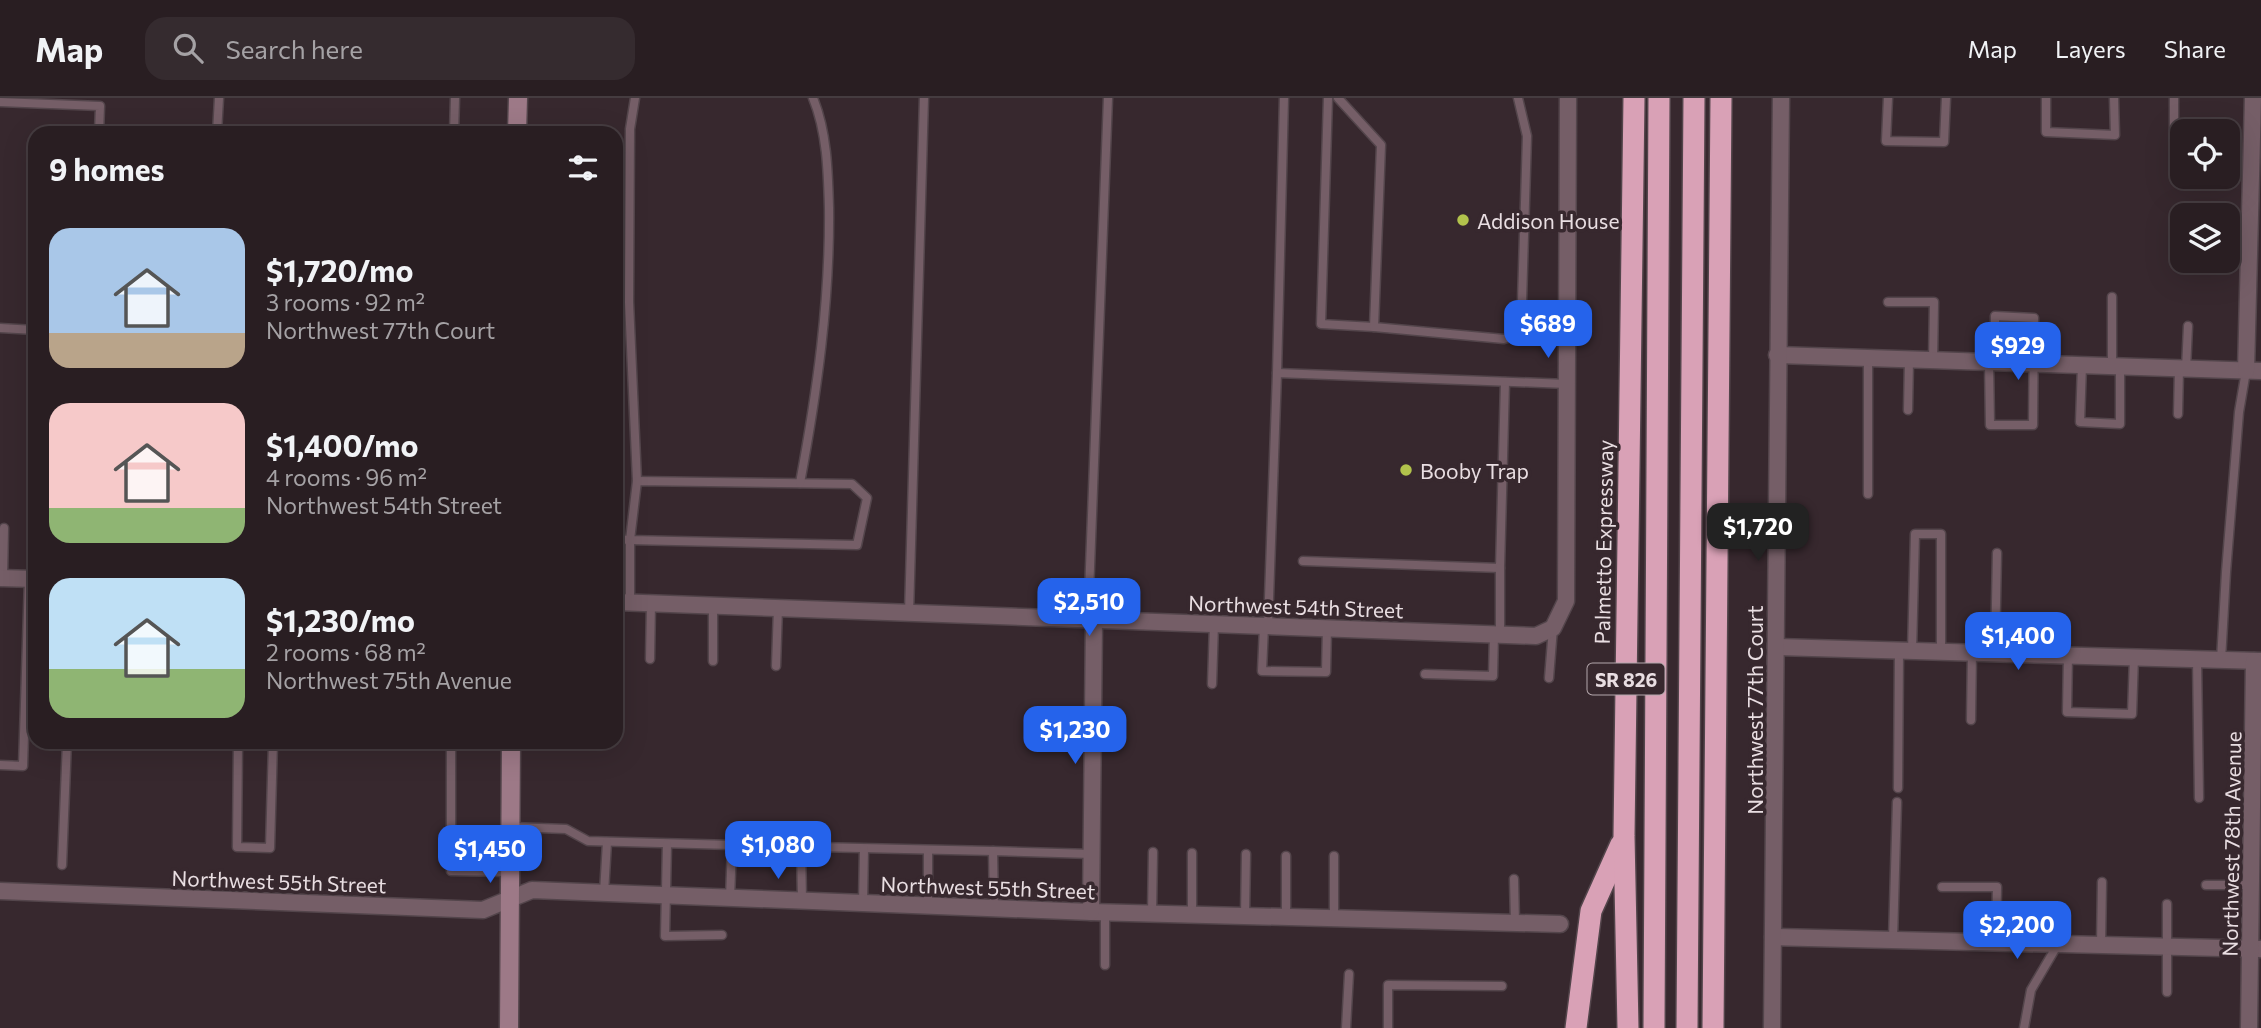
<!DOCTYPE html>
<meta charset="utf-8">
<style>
:root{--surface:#291e22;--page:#352b2f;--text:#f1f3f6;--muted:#a5a2a5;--line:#453c40;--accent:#2563eb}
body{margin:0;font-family:Commissioner,sans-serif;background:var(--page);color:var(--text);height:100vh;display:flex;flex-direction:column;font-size:26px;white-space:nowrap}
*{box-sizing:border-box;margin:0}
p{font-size:23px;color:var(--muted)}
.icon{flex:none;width:38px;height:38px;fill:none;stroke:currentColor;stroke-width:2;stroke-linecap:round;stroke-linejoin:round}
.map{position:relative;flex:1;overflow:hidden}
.side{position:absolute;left:28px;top:28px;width:595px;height:623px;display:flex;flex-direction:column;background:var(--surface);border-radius:21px;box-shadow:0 7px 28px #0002,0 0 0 2px var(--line)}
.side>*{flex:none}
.tools{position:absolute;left:2170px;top:21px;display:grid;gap:14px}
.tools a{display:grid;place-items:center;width:70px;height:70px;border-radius:14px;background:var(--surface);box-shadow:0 7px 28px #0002,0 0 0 2px var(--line);font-size:35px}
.price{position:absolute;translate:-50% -60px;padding:0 16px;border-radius:14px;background:var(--accent);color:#fff;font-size:23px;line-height:46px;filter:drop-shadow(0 2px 4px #0008)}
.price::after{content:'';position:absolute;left:50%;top:42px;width:21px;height:16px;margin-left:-10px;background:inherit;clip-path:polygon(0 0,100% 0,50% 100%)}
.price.selected{background:#222;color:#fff}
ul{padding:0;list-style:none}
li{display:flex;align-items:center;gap:21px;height:175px;padding:0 21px}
li span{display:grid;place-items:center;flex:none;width:196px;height:140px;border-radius:21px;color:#555}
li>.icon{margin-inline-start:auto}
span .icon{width:84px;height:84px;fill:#fffc;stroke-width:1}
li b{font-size:30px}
h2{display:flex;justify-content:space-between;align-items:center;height:84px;padding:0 21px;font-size:30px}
header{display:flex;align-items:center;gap:42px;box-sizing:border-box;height:98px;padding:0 35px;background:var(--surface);border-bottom:2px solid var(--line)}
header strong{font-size:33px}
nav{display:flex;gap:38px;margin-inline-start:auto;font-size:24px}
.search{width:490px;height:63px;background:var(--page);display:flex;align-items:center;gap:18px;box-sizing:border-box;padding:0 24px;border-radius:21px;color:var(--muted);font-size:26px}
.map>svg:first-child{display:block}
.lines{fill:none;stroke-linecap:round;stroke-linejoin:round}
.lane-casing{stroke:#53454b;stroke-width:11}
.street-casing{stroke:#53454b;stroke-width:19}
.secondary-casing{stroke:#53454b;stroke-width:21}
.highway-casing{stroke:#53454b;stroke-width:24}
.lane{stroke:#755e67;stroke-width:8}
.street{stroke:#755e67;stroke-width:16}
.secondary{stroke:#9d7987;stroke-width:18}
.highway{stroke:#d9a1b6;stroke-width:21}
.poi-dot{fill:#b2c34c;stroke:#37282e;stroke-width:2.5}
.labels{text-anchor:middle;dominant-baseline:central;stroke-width:7;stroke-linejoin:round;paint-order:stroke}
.shield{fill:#37282e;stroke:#b4a7ac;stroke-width:2}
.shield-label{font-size:19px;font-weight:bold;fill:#e9dee2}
.poi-label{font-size:21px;fill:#e9dee2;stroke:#37282e;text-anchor:start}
.street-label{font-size:21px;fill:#e9dee2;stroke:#37282e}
</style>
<header>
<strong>Map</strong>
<div class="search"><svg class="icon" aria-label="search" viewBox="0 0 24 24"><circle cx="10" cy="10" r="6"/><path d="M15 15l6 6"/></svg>Search here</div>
<nav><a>Map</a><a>Layers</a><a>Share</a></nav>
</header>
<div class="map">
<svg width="2261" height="930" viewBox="0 0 2261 930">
<rect width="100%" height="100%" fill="#37282e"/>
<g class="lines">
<defs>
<g id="lane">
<path d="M635 0 630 31 629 204 637 383"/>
<path d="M1328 0 1321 226 1374 229"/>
<path d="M1338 0 1381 47 1374 229 1504 241 1521 236 1527 38 1518 0"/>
<path d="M1888 0 1886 43 1944 44 1946 0"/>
<path d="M2046 0V34L2115 37 2114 0"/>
<path d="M2174 0V45"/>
<path d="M0 4 100 8 99 35"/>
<path d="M217 35 219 0"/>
<path d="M454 35 455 0"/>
<path d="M1888 204H1934L1933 263"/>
<path d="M0 230 35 232"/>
<path d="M1868 261V396"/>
<path d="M1989 265 1990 327H2033L2034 220 1995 218V265"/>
<path d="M2082 267 2080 324 2120 326V269"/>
<path d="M2112 269V199"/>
<path d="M2186 271 2188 228"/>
<path d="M1277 275 1284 0"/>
<path d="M1908 312 1909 262"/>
<path d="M2178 316 2179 271"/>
<path d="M637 383 852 386 867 400 857 447 630 442Z"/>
<path d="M800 385C817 294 830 203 829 110 828 73 827 34 813 0"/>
<path d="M616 441 630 442V504"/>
<path d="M1303 463 1500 470 1505 284"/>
<path d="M3 480 4 430"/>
<path d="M909 515 924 0"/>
<path d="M1088 521 1108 0"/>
<path d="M1264 528 1262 573 1326 574 1327 530"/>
<path d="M1268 528 1277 275 1567 286"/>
<path d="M1500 536V470"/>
<path d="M1912 553 1915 436H1941V554"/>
<path d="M1995 555 1997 455"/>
<path d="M2068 557 2067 614 2132 616 2134 559"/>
<path d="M650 561 651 505"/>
<path d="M2197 561 2199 700"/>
<path d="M2221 562 2226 474 2239 314 2246 273"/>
<path d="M713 563V508"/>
<path d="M776 568 778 510"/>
<path d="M1425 576 1493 578 1494 536"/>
<path d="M1549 580 1553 530"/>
<path d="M1212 586 1214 526"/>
<path d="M1971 622 1972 554"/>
<path d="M238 644 237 749 270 750 273 644"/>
<path d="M451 644V773L510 774"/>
<path d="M0 667 23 668 29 481"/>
<path d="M1898 690 1899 552"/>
<path d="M511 729 566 731 588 743 732 747"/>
<path d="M667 746 665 838 722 837"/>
<path d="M801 749 802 802"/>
<path d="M1286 758V819"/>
<path d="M62 767 67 644"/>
<path d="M1514 781 1515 825"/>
<path d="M2206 787H2252"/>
<path d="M1942 789H1997L1996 844"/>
<path d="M604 795 607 744"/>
<path d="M730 800 732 747 993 753"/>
<path d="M863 805 864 751"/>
<path d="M928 807V752"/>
<path d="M994 810 993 753 1092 756"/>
<path d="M1152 816 1153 754"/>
<path d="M1192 817V755"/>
<path d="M1245 818 1246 756"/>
<path d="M1334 820V758"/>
<path d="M1893 841 1897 704"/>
<path d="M2101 847 2102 784"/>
<path d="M1105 867V814"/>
<path d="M2167 894V806"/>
<path d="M1346 930 1349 876"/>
<path d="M1388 930V887L1502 888"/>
<path d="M2024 930 2031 892 2058 846"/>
</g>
<g id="street">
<path d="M1777 257 2261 273"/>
<path d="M2246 273 2253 0"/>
<path d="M0 480 35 481"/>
<path d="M616 504 1536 538 1553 530 1566 503 1568 0"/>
<path d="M1776 549 2261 563"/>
<path d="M0 793 483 812 532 792 1091 814 1560 826"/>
<path d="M1091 814 1094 522"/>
<path d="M1773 839 2261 851"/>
<path d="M1772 930 1781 0"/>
<path d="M2249 930 2254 563"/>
</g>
<g id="secondary">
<path d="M517 35 518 0"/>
<path d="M509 930 511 644"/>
</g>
<g id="highway">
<path d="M1576 930 1591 813 1621 746"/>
<path d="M1628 930 1624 738 1634 0"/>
<path d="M1654 930 1659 0"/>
<path d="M1687 930 1694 0"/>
<path d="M1713 930 1721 0"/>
</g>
</defs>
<use href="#lane" class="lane-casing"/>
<use href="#street" class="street-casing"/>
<use href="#secondary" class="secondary-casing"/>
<use href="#highway" class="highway-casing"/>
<use href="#lane" class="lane"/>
<use href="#street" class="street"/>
<use href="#secondary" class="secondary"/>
<use href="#highway" class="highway"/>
</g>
<g class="poi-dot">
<circle cx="1463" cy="122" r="7"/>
<circle cx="1406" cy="372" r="7"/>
</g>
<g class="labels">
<rect class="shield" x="1587.5" y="565.5" width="77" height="31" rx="5"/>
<g class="shield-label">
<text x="1626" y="581">SR 826</text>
</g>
<g class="poi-label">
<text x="1477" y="122">Addison House</text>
<text x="1420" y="372">Booby Trap</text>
</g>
<g class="street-label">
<text transform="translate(1603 444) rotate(-89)">Palmetto Expressway</text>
<text transform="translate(1296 508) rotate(2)">Northwest 54th Street</text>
<text transform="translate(1754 612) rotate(-90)">Northwest 77th Court</text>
<text transform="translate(2231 746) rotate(-89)">Northwest 78th Avenue</text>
<text transform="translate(279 783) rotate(2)">Northwest 55th Street</text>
<text transform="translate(988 789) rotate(2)">Northwest 55th Street</text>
</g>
</g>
</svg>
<div class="tools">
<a><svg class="icon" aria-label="locate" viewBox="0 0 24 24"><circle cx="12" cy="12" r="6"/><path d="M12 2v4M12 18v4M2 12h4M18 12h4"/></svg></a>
<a><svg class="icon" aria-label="layers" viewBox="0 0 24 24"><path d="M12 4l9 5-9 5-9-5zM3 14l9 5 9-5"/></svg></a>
</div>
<b class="price" style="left:1548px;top:262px">$689</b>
<b class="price" style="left:2018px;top:284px">$929</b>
<b class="price selected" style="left:1758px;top:465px">$1,720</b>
<b class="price" style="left:1089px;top:540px">$2,510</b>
<b class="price" style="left:2018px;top:574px">$1,400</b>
<b class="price" style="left:1075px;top:668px">$1,230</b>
<b class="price" style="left:778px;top:783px">$1,080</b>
<b class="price" style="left:490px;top:787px">$1,450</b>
<b class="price" style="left:2017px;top:863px">$2,200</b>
<section class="side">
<h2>9 homes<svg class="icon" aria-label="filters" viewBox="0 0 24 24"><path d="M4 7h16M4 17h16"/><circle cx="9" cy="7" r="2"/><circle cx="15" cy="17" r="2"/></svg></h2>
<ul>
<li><span style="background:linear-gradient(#a9c7e8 75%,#b9a48a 0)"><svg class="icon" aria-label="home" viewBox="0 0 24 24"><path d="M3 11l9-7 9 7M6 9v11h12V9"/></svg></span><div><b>$1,720/mo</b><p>3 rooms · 92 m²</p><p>Northwest 77th Court</p></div></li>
<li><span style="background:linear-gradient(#f6c9c9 75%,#8fb573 0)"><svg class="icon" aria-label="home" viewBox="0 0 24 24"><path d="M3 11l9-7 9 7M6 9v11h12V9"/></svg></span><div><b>$1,400/mo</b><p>4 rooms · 96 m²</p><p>Northwest 54th Street</p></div></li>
<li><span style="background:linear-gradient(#bfe0f5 65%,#8fb573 0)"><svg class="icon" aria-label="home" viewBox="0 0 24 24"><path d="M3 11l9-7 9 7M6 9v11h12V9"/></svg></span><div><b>$1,230/mo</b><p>2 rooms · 68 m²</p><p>Northwest 75th Avenue</p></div></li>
</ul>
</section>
</div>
